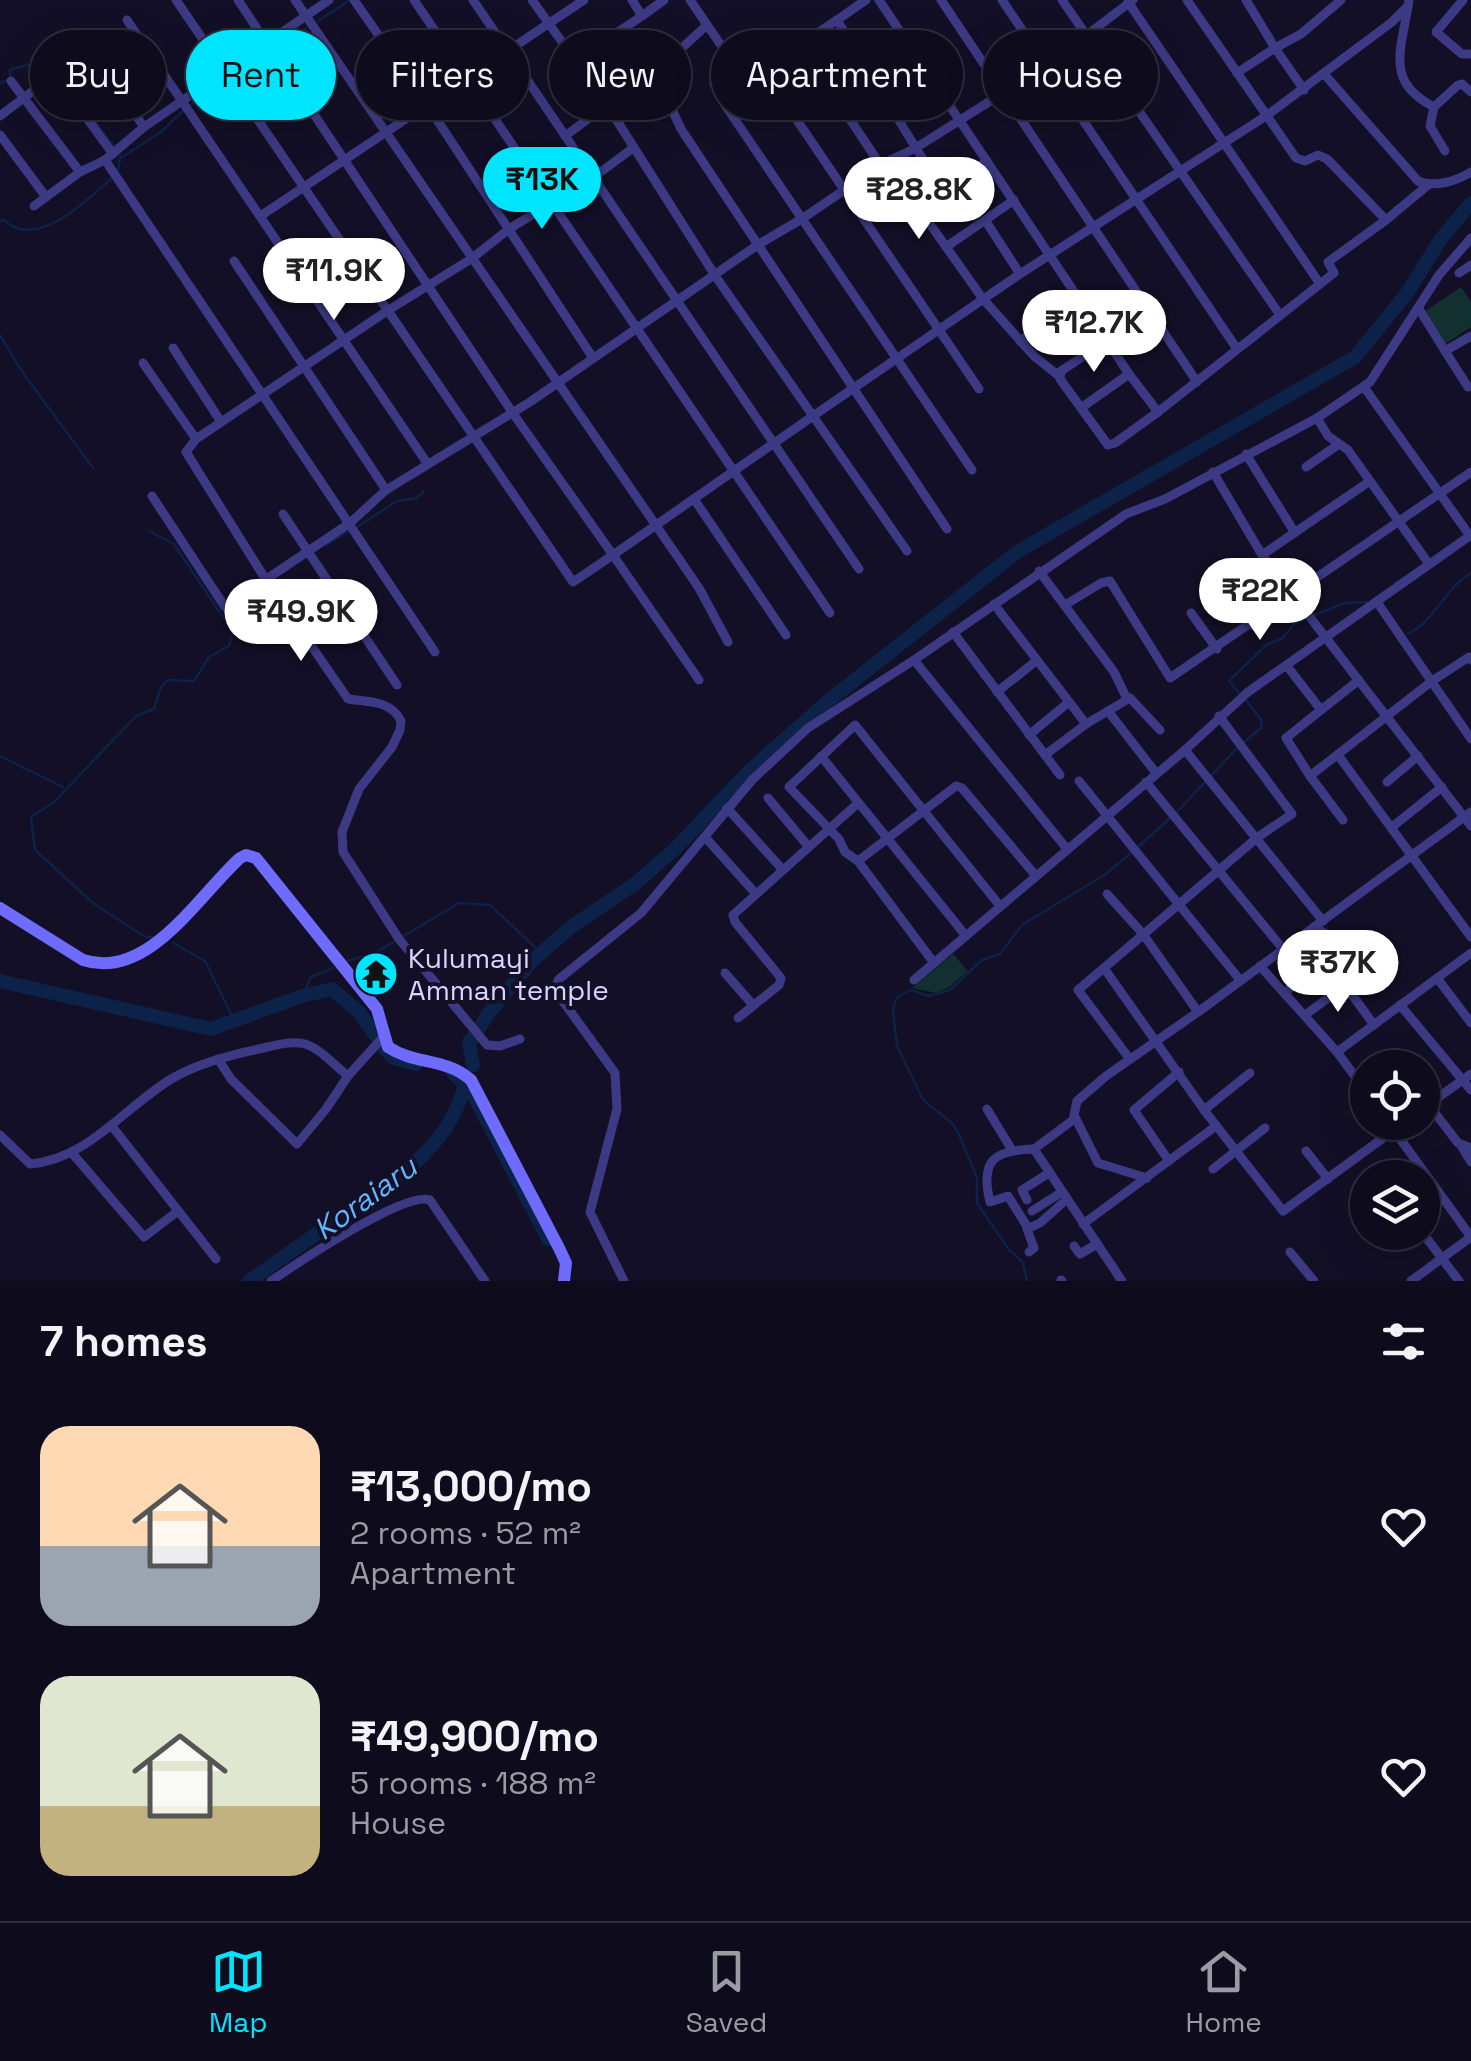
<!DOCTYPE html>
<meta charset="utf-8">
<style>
:root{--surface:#0e0b1c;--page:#1c1929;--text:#f1f3f6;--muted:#9b9ba3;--line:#2e2b3b;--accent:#00e5ff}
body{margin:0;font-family:"Space Grotesk",sans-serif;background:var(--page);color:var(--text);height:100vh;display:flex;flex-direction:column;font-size:38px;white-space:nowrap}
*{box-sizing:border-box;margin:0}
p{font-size:32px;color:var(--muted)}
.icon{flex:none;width:55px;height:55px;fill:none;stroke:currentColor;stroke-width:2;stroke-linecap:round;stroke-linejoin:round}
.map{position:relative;height:1281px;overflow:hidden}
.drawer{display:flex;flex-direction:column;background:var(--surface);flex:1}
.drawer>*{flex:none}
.banner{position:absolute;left:30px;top:30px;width:1412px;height:90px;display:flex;gap:20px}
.tools{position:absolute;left:1350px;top:1050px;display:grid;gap:20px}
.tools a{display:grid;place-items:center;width:90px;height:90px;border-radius:50%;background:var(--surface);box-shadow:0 10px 40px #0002,0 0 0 2px var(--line);font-size:50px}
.price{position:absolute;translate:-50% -85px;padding:0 22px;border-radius:35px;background:#fff;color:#222;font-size:32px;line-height:65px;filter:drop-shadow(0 2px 5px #0008)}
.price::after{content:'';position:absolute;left:50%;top:60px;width:30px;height:22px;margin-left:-15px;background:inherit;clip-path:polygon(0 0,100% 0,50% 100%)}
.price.selected{background:var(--accent);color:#111}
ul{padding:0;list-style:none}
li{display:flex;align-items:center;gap:30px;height:250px;padding:0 40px}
li span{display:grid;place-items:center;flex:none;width:280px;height:200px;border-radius:30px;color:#555}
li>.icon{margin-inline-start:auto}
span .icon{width:120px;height:120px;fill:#fffc;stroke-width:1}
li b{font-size:42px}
h2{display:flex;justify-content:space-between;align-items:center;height:120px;padding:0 40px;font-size:42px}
.pill{padding:0 35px;border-radius:45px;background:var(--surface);box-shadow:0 10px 40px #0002,0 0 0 2px var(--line);font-size:35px;line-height:90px}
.pill.selected{background:var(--accent);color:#111}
.tabs{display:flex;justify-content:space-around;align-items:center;height:140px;border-top:2px solid var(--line);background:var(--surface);font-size:28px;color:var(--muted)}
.tabs a{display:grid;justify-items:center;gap:5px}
.tabs .selected{color:var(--accent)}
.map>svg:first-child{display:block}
.green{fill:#12302f}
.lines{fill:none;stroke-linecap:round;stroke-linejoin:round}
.stream{stroke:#0c2248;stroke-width:2.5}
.river{stroke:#0c2248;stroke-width:14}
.street{stroke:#3d3a85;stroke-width:9}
.secondary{stroke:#6f6bff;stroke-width:12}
.labels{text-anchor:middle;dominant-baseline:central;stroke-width:8;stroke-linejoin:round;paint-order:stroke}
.poi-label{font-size:28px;fill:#d9d4ff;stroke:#130f26;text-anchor:start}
.water-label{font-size:30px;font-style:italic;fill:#62b6ff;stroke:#130f26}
</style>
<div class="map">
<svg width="1471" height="1281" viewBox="0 0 1471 1281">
<rect width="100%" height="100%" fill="#130f26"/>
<g class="green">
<path d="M1461 287 1471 302V327L1445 344 1424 312Z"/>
<path d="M953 954 968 971 948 988 935 993 912 988Z"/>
</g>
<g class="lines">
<g class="stream">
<path d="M318 21 350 0"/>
<path d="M281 46 308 27"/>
<path d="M236 76 267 56"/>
<path d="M0 83 10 79V70L27 65 35 68 46 61 55 72"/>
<path d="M190 105 223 84"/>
<path d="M95 122 114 146"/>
<path d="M121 158 161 132 183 111"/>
<path d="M118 171 120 154"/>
<path d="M0 221 4 220C36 251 86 201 111 179"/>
<path d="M0 335 23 373 93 468"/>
<path d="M357 527 397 501 417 498 424 491"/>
<path d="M149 531 174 544 233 632 229 646 209 657 194 681 167 680 161 687 154 709 136 716 54 802 31 817 35 850 93 903 145 937H153"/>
<path d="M326 545 349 531"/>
<path d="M224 614 238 604"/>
<path d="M1312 616 1345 603 1367 602"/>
<path d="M1408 634C1436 620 1445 588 1471 573"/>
<path d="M1239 693 1229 681 1266 645 1283 638 1294 624 1306 619"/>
<path d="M1244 742 1261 728 1262 721 1245 699"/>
<path d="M0 756 63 787"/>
<path d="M1175 814 1238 747"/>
<path d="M1138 847 1169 819"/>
<path d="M402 937 459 903 490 905 541 953"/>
<path d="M173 943 205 961 234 1020"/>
<path d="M347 961 375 953 395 941"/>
<path d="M302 996 311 977 333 968"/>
<path d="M1027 1281 1023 1262 1009 1250 977 1203V1178L960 1137 953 1124 923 1100 897 1046 893 1009 897 997 911 990 929 996 950 990 982 960 1000 954 1022 925 1106 874 1132 852"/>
</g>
<g class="river">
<path d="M0 981 211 1029 302 996 332 989 359 1012 375 1035"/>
<path d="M381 1045 394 1058 416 1064"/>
<path d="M473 1065 469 1043 489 1013 532 961 571 927 636 883 676 848 748 772 828 701 1017 552 1355 357 1408 292 1440 240 1471 203"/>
<path d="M452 1072 471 1090 548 1239"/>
<path d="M249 1281C279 1260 309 1239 339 1218 391 1182 449 1150 465 1084"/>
</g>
<g class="street">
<path d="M176 0 573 582 613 555 699 680"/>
<path d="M238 0 512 412 613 555 813 416 907 551"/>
<path d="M295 0 699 588 728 642"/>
<path d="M354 0 428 106 593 358"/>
<path d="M414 0 830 613"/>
<path d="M473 0 859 569"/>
<path d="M532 0 607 105 716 277 813 416 1020 274 1266 116 1392 22 1408 6 1409 0"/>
<path d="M632 0 642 16 664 0"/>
<path d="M690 0 736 67 714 84 723 102 972 470"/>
<path d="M866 0 837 20 943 192"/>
<path d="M879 0 1129 374 1158 412 1334 273 1328 262 1386 220 1327 159 1318 155 1305 161 1296 158 1187 0"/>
<path d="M941 0 1197 382"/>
<path d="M1002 0 1237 349"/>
<path d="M1062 0 1280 315"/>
<path d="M1463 0 1436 32 1462 54H1471"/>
<path d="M1128 2 1320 284"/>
<path d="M1408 6C1401 51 1385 82 1434 107L1458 85 1462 84 1471 92"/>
<path d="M127 20 427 463"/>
<path d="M837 20 811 37 804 50 881 166"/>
<path d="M80 36 144 127"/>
<path d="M574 61 642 16"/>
<path d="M653 68 681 129 947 529"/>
<path d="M765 73 979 389"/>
<path d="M1237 73 1275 48 1246 0"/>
<path d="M1325 75 1418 181C1435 188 1456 181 1471 172"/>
<path d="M11 81 80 172"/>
<path d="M1304 90 1275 48 1301 34 1341 0"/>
<path d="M1434 107 1430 126 1445 151"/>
<path d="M0 116 50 78 57 77 113 154"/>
<path d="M0 135 46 197"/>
<path d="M565 136 673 56 706 26"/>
<path d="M105 160 435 652"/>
<path d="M886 162 983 299 1034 356 1059 376"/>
<path d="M34 206 80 172 105 160 144 127 329 0"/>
<path d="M919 208 987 161"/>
<path d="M262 215 584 0"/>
<path d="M985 220 1020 274"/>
<path d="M1386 220 1428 185"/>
<path d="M946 247 1014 200"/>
<path d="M234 261 386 490"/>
<path d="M1459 273 1471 265"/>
<path d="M1419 309 1445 351 1471 336"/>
<path d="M1108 340 1061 371 1060 379 1108 445 1115 443 1158 412"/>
<path d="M1020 341 1080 297"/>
<path d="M173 348 221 422"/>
<path d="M1445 351 1468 387"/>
<path d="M143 363 196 439"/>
<path d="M1364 387 1470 536"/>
<path d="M1081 408 1129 374"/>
<path d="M1317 418 1328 436 1348 450 1429 564"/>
<path d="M1246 454 1295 533"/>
<path d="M1306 467 1339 444"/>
<path d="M1213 472 1262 555"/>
<path d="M1370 481 1262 555 1471 826"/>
<path d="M152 496 225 607 350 523 386 490 530 402 759 244 800 220 886 162 914 149 1046 66 1133 0"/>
<path d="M694 499 786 635"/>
<path d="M283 514 397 685"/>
<path d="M1039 571 1114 672 1127 699"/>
<path d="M1223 588 1252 625"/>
<path d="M1377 602 1471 739"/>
<path d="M994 604 1086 724"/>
<path d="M1065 605 1101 583 1110 581 1170 678 1471 472"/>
<path d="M1191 613 1217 649"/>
<path d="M953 632 1045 755 1086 724 1130 698 1160 730"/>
<path d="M914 660 1067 849"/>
<path d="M1287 666 1321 710 1359 680"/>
<path d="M997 692 1036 661"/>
<path d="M1108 711 1156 773"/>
<path d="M1029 735 1069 702"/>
<path d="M1185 750 1323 921"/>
<path d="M1045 755 1060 775"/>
<path d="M1338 755 1471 937"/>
<path d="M821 756 966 936"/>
<path d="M1310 776 1286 738 1321 710"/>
<path d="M1079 781 1240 980"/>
<path d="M1146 782 1283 949"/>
<path d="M1387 782 1418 756"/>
<path d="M768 798 808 846"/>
<path d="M727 808 783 870"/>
<path d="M1343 820 1310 776 1432 681 1469 657 1471 660"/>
<path d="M1392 827 1442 787"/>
<path d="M705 837 756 894"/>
<path d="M858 861 956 786 962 788 1036 876"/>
<path d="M1107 894 1143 934 1198 1012"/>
<path d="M1000 906 855 725 789 787 839 839 845 852 858 861 934 963 1185 750 1248 692 1471 535"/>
<path d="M1314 927 1390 971"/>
<path d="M1260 966 1337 1052"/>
<path d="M1104 968 1204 1110 1283 1211 1405 1122"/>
<path d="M725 973 753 1005"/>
<path d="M1437 978 1471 1023"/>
<path d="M914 980 934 963"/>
<path d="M1340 989 1353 996 1374 1025"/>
<path d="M1284 993 1346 946"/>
<path d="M1400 1005 1471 1090"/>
<path d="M1305 1015 1347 984"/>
<path d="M738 1018 779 985 781 978 735 922 733 915 857 804"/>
<path d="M520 1039 500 1046 487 1045 399 939 343 852 342 832 359 789 392 747 400 730 401 721C391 700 367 702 348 699L266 580 186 452 196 439 387 311 471 259 509 229 594 177 633 148"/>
<path d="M1129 1058 1078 990 1258 837 1292 814 1219 716"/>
<path d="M218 1059 231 1079 297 1144 326 1109 348 1076"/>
<path d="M1399 1067V1068"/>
<path d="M1368 1094 1337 1052 1471 953"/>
<path d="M1422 1096 1458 1143 1471 1148"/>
<path d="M987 1109 1012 1150"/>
<path d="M1422 1109 1471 1074"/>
<path d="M1204 1110 1250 1073"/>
<path d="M1075 1117 1098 1163 1147 1178"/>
<path d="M1388 1122 1471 1237"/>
<path d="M111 1125 216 1259"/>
<path d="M0 1135 30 1164C89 1159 125 1106 173 1078 199 1063 230 1055 259 1049 274 1046 290 1040 305 1044 321 1049 335 1066 348 1076L384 1036"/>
<path d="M1462 1147 1471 1162"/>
<path d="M1034 1149 1073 1120 1077 1101 1106 1076 1198 1012 1471 812"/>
<path d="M1034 1149 1122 1281"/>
<path d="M1306 1151 1328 1179"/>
<path d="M72 1153 144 1237 178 1211"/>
<path d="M1169 1161 1134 1110 1179 1072"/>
<path d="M1213 1169 1265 1128"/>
<path d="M1027 1200 1022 1190 1049 1173"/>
<path d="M1032 1211 1062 1192"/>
<path d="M1083 1224 1216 1126"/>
<path d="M1028 1228 1008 1196 990 1202C980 1161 993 1150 1034 1149"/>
<path d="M1422 1232 1459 1281"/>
<path d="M1074 1246 1080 1254 1097 1244"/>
<path d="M1029 1252 1034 1248 1027 1229 1040 1223 1067 1199"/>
<path d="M1290 1252 1314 1281"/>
<path d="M1061 1280 1062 1281"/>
<path d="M271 1281C296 1264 406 1190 430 1200L485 1281"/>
<path d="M624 1281 590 1212 617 1109 615 1073 557 993 555 987 559 979 641 913 752 780 808 728 914 660 1126 514 1165 499 1317 418 1370 382 1439 275 1471 238"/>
<path d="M1411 1281 1471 1237"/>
</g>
<path class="secondary" d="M0 908 83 960C148 981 198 896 240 858L246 855 256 858 377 1009 388 1047C415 1065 444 1057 471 1080L559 1248 566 1263 564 1281"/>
</g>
<defs>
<symbol id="temple-disc" viewBox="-11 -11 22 22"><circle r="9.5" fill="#00e5ff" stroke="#130f26"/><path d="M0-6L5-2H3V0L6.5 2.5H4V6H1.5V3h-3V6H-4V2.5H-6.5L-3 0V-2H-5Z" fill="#111"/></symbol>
</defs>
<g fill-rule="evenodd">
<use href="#temple-disc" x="351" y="949" width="50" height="50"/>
</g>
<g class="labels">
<g class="poi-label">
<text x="408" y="958">Kulumayi<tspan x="408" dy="32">Amman temple</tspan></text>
</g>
<g class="water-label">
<text transform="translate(365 1198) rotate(-36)">Koraiaru</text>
</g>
</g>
</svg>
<div class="tools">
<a><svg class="icon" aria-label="locate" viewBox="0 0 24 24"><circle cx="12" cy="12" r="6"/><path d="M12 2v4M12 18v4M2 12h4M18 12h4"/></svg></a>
<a><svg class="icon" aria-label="layers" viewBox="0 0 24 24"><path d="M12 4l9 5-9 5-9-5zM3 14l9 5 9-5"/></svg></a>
</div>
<b class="price selected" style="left:542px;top:232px">₹13K</b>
<b class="price" style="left:919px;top:242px">₹28.8K</b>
<b class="price" style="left:334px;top:323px">₹11.9K</b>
<b class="price" style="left:1094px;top:375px">₹12.7K</b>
<b class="price" style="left:1260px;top:643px">₹22K</b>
<b class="price" style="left:301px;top:664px">₹49.9K</b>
<b class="price" style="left:1338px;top:1015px">₹37K</b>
<div class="banner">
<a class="pill">Buy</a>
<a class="pill selected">Rent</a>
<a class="pill">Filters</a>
<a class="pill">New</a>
<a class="pill">Apartment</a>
<a class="pill">House</a>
</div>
</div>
<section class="drawer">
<h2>7 homes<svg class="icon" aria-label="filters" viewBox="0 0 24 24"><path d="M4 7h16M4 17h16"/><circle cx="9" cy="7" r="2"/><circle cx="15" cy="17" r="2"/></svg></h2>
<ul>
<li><span style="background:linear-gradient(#ffd9b3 60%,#9aa5b1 0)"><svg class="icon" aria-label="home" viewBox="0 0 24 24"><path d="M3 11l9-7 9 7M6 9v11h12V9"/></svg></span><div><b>₹13,000/mo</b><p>2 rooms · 52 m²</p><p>Apartment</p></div><svg class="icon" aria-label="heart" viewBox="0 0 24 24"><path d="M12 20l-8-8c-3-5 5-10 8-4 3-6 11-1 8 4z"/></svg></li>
<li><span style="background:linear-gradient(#dfe7d0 65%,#c2b280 0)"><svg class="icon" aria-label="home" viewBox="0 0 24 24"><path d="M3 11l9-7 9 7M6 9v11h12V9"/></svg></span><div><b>₹49,900/mo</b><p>5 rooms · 188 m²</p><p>House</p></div><svg class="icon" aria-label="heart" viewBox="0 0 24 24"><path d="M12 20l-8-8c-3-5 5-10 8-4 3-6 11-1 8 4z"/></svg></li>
</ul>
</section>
<nav class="tabs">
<a class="selected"><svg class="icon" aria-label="map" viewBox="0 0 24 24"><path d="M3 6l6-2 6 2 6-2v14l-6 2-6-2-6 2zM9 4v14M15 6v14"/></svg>Map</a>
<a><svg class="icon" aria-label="saved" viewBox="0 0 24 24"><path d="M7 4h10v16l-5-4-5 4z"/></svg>Saved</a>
<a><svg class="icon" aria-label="home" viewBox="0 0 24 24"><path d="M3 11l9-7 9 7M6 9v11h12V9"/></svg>Home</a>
</nav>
